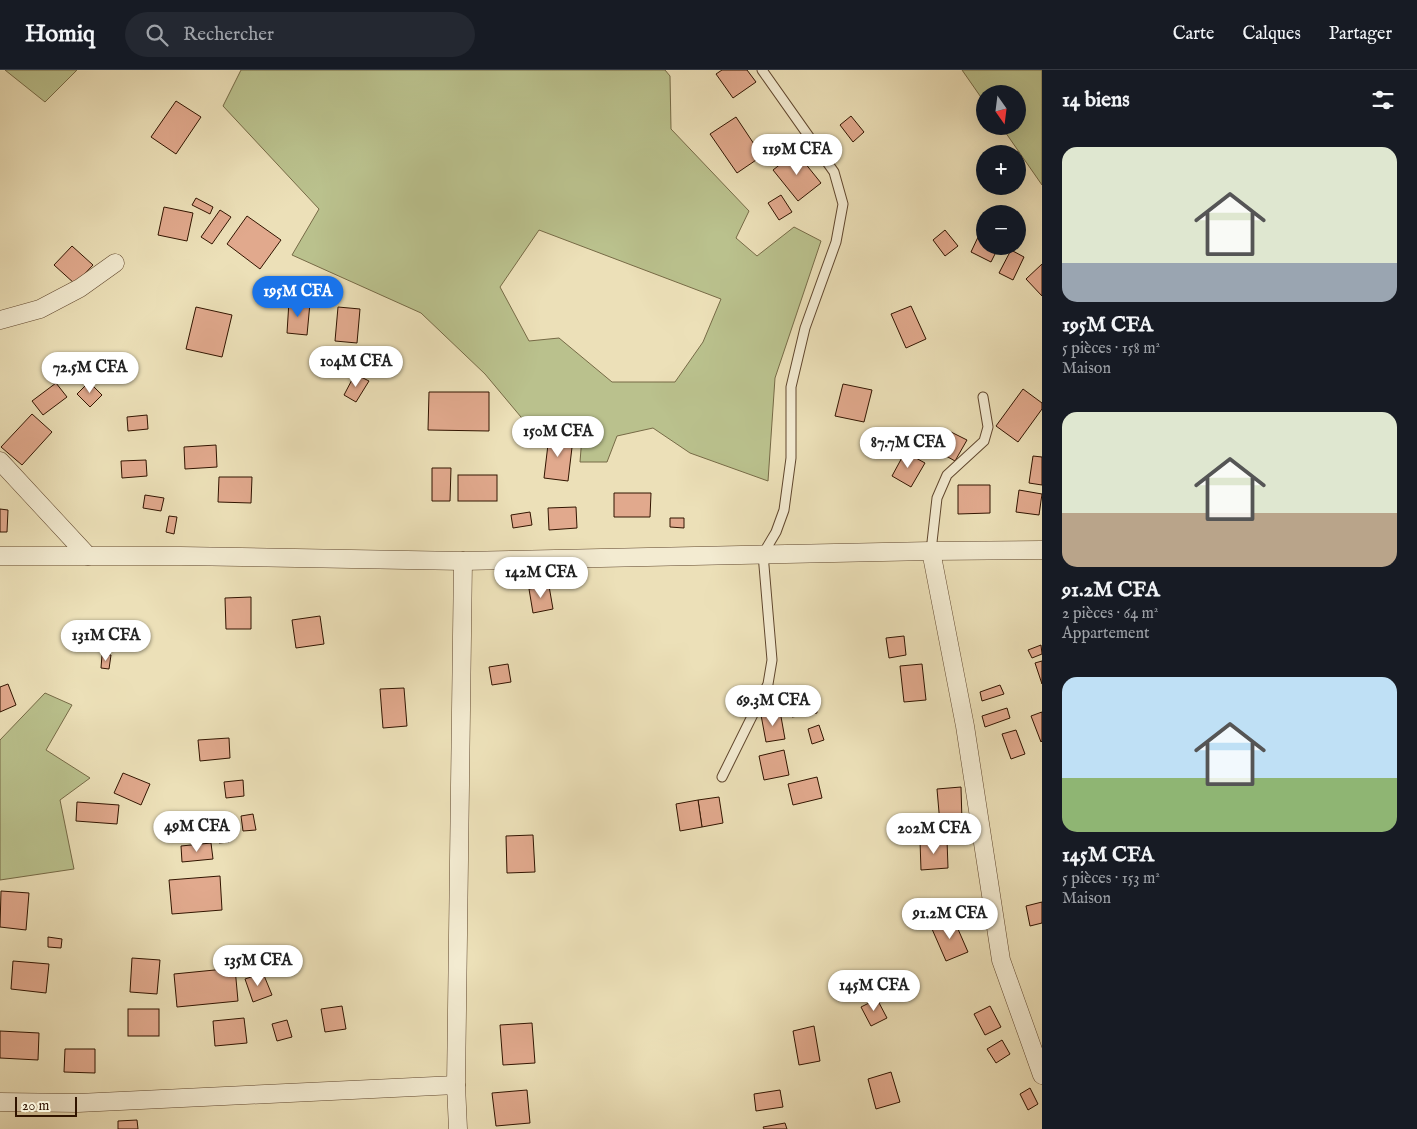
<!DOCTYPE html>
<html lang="fr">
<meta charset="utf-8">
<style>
:root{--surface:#171b24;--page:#242831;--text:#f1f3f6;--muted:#9ea1a6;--line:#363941;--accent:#1a73e8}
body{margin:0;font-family:"IM FELL English",serif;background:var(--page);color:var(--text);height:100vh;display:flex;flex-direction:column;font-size:19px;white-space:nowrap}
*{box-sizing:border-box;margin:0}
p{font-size:16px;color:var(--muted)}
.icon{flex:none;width:28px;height:28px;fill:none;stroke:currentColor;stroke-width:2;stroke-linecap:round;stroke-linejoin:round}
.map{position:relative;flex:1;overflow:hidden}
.sheet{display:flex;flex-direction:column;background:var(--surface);width:375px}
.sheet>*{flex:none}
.needle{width:32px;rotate:166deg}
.buttons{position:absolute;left:976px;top:15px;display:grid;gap:10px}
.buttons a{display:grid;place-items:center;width:50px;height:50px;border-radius:50%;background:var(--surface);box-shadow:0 5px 20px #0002;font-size:25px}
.scale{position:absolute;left:15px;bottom:12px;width:62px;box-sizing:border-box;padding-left:5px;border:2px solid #311400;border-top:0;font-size:14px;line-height:18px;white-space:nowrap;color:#311400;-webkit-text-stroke:4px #f3ebd1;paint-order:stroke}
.price{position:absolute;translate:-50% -42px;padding:0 11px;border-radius:18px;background:#fff;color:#222;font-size:16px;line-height:32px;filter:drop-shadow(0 1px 2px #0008)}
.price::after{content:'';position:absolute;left:50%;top:30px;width:15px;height:11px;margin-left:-8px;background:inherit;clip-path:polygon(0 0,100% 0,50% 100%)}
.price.on{background:var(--accent);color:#fff}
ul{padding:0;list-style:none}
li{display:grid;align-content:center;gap:10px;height:265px;padding:0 20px}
li span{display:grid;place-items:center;height:155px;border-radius:15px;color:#555}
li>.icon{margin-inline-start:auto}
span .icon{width:90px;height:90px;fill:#fffc;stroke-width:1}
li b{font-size:21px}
h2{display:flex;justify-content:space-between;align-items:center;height:60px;padding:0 20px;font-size:21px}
header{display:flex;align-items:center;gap:30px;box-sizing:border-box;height:70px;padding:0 25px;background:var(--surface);border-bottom:1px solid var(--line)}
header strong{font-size:24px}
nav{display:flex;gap:28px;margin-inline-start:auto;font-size:18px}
.search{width:350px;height:45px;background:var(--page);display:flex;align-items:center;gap:12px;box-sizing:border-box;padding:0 18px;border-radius:28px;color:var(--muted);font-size:19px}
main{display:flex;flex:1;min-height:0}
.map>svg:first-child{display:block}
.green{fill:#bac18d;stroke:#766a46;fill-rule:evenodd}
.building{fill:#e1a98d;stroke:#311400}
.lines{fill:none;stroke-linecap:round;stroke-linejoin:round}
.service-casing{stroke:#60472e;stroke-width:11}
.minor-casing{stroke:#60472e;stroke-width:19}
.service{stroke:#f3ebd1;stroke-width:9}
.minor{stroke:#f3ebd1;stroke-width:18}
</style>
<header>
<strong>Homiq</strong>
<div class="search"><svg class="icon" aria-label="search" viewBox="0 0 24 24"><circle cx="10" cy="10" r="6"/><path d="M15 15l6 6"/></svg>Rechercher</div>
<nav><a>Carte</a><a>Calques</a><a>Partager</a></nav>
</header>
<main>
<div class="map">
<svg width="1042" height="1059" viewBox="0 0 1042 1059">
<rect width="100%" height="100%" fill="#ece0b8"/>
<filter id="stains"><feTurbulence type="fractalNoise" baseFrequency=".004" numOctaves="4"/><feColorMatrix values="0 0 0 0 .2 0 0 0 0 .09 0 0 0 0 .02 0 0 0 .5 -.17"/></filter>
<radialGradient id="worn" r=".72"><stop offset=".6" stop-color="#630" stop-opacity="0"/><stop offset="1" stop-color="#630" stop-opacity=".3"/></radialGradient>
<g class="green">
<path d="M5 0H77L45 32Z"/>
<path d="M241 0H665L670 6 671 59 749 141 736 168 757 186 794 157 821 171 775 308 768 411 690 383 653 358 617 366 607 392H580L583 354 526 353 485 304 421 243 292 185 319 139 223 36ZM539 160 721 229 703 272 675 312H612L559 268 529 271 500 217Z"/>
<path d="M962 0H1042V115L1001 56H1018V24H985V33Z"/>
<path d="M45 623 72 635 46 680 90 708 60 730 74 799 0 810V670Z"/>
</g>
<g class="building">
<path d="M722 0H747L756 12 733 28 716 4Z"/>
<path d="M176 31 201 47 176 84 151 67Z"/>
<path d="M851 46 864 62 853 72 840 55Z"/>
<path d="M736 47 762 86 737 103 710 64Z"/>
<path d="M796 82 821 113 798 131 773 100Z"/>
<path d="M781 125 792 142 779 150 768 133Z"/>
<path d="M196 128 213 137 210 144 192 135Z"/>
<path d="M164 137 193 143 187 171 158 165Z"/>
<path d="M220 140 231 147 212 174 201 167Z"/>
<path d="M247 146 281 170 260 199 227 174Z"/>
<path d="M945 160 958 176 945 186 933 170Z"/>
<path d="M979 165 985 168V176H999L991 192 971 182Z"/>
<path d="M72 176 93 195 75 214 54 195Z"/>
<path d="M1011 180 1024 187 1013 210 999 203Z"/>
<path d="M1042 194V226L1026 209Z"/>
<path d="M289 231 310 233 307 265 287 263Z"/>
<path d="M911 236 926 269 906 278 891 244Z"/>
<path d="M196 237 232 245 222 287 186 279Z"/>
<path d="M338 237 360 239 357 273 335 271Z"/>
<path d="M355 304 369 311 356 332 344 325Z"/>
<path d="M89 312 102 325 90 337 77 324Z"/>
<path d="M56 313 67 327 43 345 32 331Z"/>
<path d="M843 314 872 320 864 352 835 346Z"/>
<path d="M1023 319 1042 333V339L1018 372 996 356Z"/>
<path d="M429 322H489V361L428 360Z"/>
<path d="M32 344 52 362 22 395 1 377Z"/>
<path d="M147 345 148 359 128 361 127 347Z"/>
<path d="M951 362 967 370 955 391 939 382Z"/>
<path d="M549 366 573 369 568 411 544 408Z"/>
<path d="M216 375 217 397 185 399 184 377Z"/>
<path d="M905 382 925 393 911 417 892 406Z"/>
<path d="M1033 386 1042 387V415L1029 413Z"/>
<path d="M146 390 147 406 122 408 121 391Z"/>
<path d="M432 398H451L450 431H432Z"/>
<rect x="458" y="405" width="39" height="26"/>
<path d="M219 407H252L251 433 218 432Z"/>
<path d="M958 415H990V443L958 444Z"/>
<path d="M1019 420 1042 424 1039 445 1016 442Z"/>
<path d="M614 423H651L650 447H614Z"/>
<path d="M145 425 164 428 161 441 143 438Z"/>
<path d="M576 437 577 458 549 460 548 438Z"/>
<path d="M0 439 8 440 7 462H0Z"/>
<path d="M530 442 532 455 513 458 511 445Z"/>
<path d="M169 446 177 447 174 464 166 462Z"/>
<path d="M670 448H684V458L670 457Z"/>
<path d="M549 516 553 539 533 543 529 519Z"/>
<path d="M251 527V559H226L225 528Z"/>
<path d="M320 546 324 574 296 578 292 550Z"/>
<path d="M904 566 906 585 889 588 886 568Z"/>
<path d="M1041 575 1042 584 1032 588 1028 580Z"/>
<path d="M102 585H111L109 599 101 598Z"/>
<path d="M1042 591V614L1035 593Z"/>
<path d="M508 594 511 612 492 615 489 597Z"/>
<path d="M922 594 926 630 904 632 900 596Z"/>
<path d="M8 614 16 635 0 642V617Z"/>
<path d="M1000 615 1004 624 982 631 980 622Z"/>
<path d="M404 618 407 656 383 658 380 619Z"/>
<path d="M814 619 817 643 792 647 789 623Z"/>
<path d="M1007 638 1010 648 985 657 982 646Z"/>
<path d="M780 641 785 669 766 672 761 645Z"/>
<path d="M1042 642V671L1041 672 1031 646Z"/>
<path d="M819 655 824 670 812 674 808 659Z"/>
<path d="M1016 660 1025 684 1011 689 1002 664Z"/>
<path d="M229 668 230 688 200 691 198 670Z"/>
<path d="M784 680 789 705 764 710 759 686Z"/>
<path d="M123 703 150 714 141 735 114 723Z"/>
<path d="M817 707 822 728 793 735 788 714Z"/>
<path d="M243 710 244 726 226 728 224 712Z"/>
<path d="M961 717 962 752 940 754 937 719Z"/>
<path d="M719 727 723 753 702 757 698 730Z"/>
<path d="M698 730 702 757 680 761 676 734Z"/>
<path d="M77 732 119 735 117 754 76 751Z"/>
<path d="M253 744 256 760 243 761 241 746Z"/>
<path d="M211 749 213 763 199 766 196 751Z"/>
<path d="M226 752 229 772 219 773 216 753Z"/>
<path d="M533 765 535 802 507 803 506 766Z"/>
<path d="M947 770 948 798 921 800 920 771Z"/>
<path d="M211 773 213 789 182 792 181 776Z"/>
<path d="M220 806 222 840 172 844 169 810Z"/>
<path d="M1 821 29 823 26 860 0 857Z"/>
<path d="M1042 832V853L1030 856 1026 836Z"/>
<path d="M954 850 968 882 946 891 932 859Z"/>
<path d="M48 867 62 869 61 878 48 877Z"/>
<path d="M132 888 160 890 157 924 130 922Z"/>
<path d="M13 891 49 894 46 923 11 919Z"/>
<path d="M235 898 238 931 177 937 174 904Z"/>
<path d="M263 903 272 925 253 932 245 909Z"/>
<path d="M877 929 887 948 871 956 861 937Z"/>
<path d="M342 936 346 959 325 962 321 939Z"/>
<path d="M990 936 1001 957 985 965 974 944Z"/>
<rect x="128" y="939" width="31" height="27"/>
<path d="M244 948 247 973 215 976 213 951Z"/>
<path d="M287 950 292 967 277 971 272 954Z"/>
<path d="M532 953 535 993 503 995 500 955Z"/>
<path d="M814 956 820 991 799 995 793 961Z"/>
<path d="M0 961 39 963 38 990 0 988Z"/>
<path d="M1002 970 1010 984 996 993 987 979Z"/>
<path d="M65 979H95V1003L64 1002Z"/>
<path d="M891 1002 900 1032 876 1039 868 1009Z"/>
<path d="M1030 1018 1038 1034 1028 1040 1020 1024Z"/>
<path d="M527 1020 530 1053 496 1056 492 1023Z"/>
<path d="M780 1020 783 1037 756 1041 754 1024Z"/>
<path d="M137 1050 138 1059H118V1051Z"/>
<path d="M785 1053 787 1059H764L763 1057Z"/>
</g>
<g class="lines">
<defs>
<g id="service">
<path d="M931 481 937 428 947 405 984 371 988 357 983 327"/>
<path d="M722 707 768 614 772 590 763 484 776 462 784 440 791 388V317L805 258 836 172 843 134 834 102 762 0"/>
</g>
<g id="minor">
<path d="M0 250 40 239 80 218 115 193"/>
<path d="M0 391 88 486"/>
<path d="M931 481 965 656 1001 890 1042 1005"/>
<path d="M0 486H181L463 491 931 481 1042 480"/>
<path d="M0 1032 78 1033 456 1015"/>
<path d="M458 1059 456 1015 463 491"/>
</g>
</defs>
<use href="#service" class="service-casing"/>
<use href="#minor" class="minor-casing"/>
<use href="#service" class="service"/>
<use href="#minor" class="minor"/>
</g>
<rect width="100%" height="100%" filter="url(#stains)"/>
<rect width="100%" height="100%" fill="url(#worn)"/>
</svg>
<div class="buttons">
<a><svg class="needle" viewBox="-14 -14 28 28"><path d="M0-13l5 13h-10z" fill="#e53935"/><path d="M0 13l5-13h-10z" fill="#9ea1a6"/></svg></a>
<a>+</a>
<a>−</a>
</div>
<div class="scale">20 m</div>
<b class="price" style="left:797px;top:106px">119M CFA</b>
<b class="price on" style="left:298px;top:248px">195M CFA</b>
<b class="price" style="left:356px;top:318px">104M CFA</b>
<b class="price" style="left:90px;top:324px">72.5M CFA</b>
<b class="price" style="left:558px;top:388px">150M CFA</b>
<b class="price" style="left:908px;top:399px">87.7M CFA</b>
<b class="price" style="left:541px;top:529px">142M CFA</b>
<b class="price" style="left:106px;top:592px">131M CFA</b>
<b class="price" style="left:773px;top:657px">69.3M CFA</b>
<b class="price" style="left:197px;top:783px">49M CFA</b>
<b class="price" style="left:934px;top:785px">202M CFA</b>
<b class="price" style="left:950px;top:870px">91.2M CFA</b>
<b class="price" style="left:258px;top:917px">135M CFA</b>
<b class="price" style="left:874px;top:942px">145M CFA</b>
</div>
<section class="sheet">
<h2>14 biens<svg class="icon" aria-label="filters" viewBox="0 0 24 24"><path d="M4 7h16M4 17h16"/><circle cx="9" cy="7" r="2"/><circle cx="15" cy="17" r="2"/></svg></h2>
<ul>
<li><span style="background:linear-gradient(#dfe7d0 75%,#9aa5b1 0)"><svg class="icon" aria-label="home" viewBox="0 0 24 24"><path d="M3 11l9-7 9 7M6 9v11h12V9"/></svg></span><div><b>195M CFA</b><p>5 pièces · 158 m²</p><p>Maison</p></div></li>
<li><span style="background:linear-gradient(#dfe7d0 65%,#b9a48a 0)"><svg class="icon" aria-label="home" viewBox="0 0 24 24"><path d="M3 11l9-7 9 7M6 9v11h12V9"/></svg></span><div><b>91.2M CFA</b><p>2 pièces · 64 m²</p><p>Appartement</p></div></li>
<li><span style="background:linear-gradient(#bfe0f5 65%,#8fb573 0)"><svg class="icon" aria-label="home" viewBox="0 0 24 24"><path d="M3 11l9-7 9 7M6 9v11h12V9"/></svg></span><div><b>145M CFA</b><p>5 pièces · 153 m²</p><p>Maison</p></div></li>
</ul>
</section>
</main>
